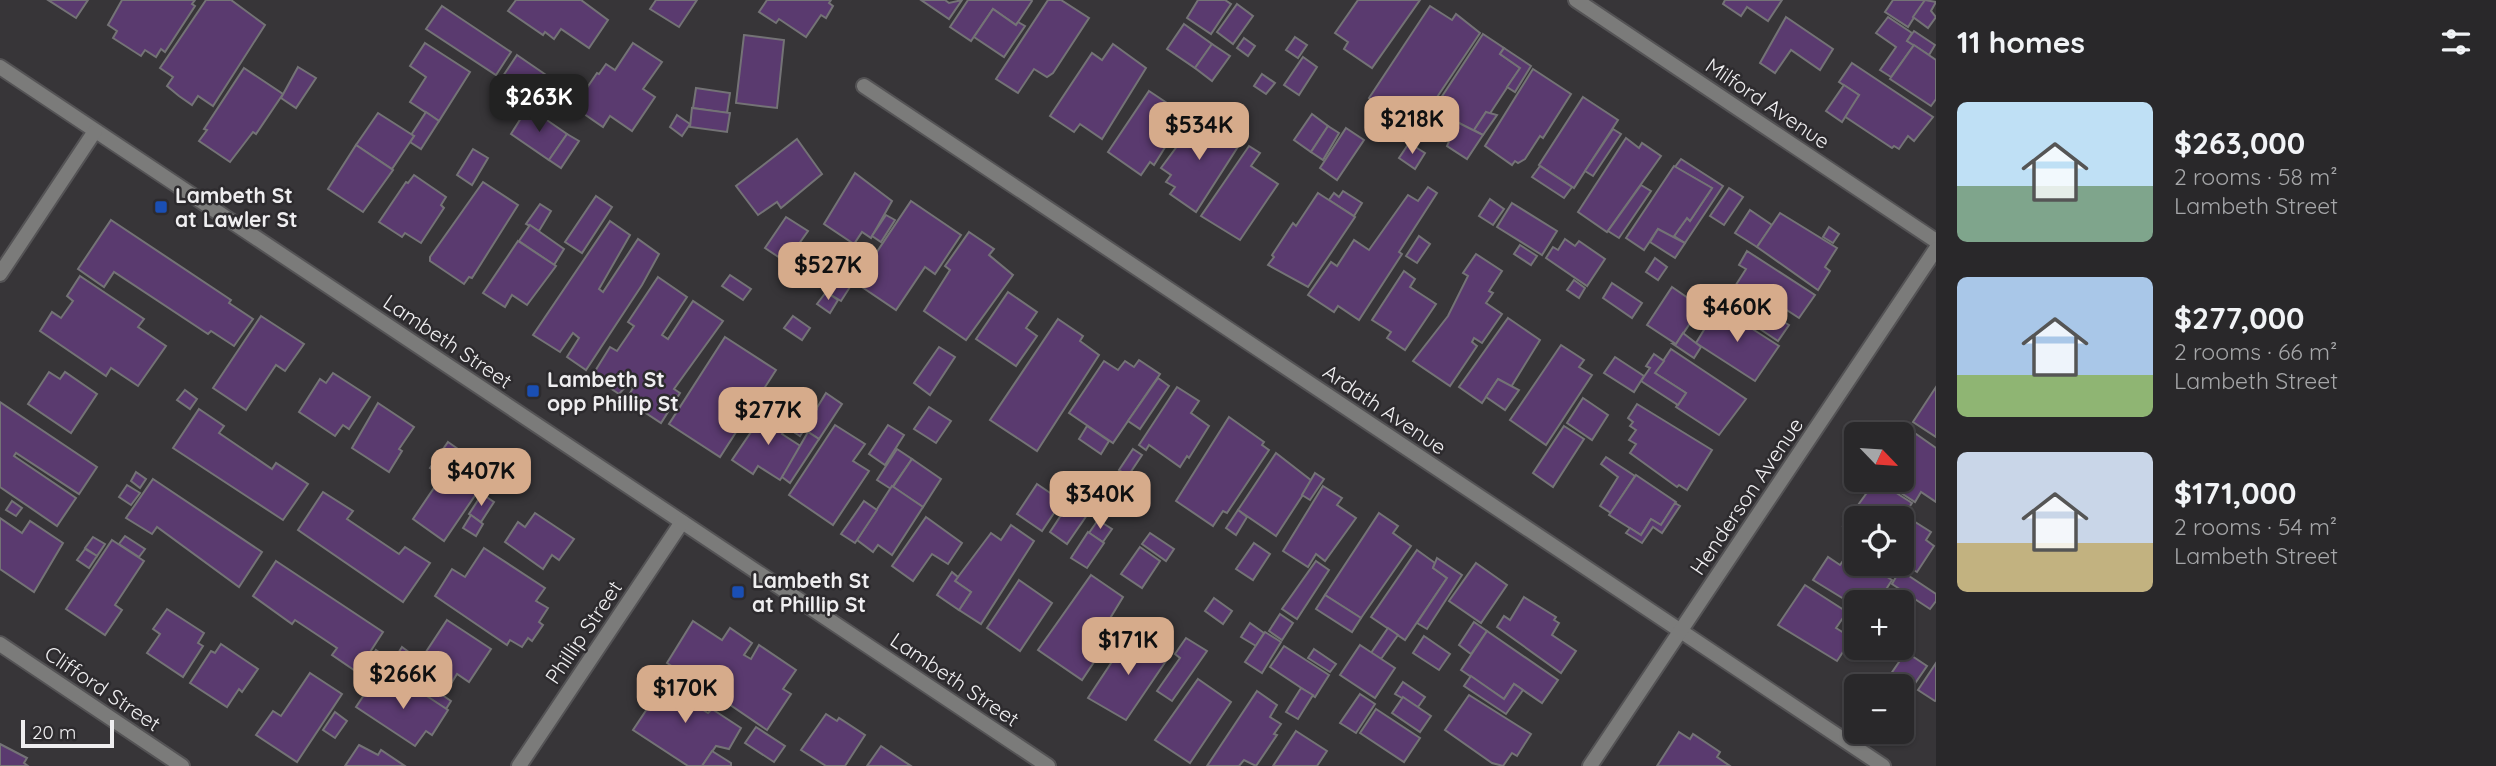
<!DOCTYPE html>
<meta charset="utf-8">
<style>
:root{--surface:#29282a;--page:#313032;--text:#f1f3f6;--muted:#a5a6a8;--line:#454447;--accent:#d6ab8b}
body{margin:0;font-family:Quicksand,sans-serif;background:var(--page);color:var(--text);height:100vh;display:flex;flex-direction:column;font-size:26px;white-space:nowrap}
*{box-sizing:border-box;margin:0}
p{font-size:23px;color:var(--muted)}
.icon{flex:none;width:38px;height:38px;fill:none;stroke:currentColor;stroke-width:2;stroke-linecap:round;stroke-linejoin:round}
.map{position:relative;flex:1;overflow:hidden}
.sheet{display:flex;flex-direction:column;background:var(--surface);width:560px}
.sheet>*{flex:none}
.needle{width:46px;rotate:115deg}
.controls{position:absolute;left:1844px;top:422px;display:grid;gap:14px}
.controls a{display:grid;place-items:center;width:70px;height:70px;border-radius:10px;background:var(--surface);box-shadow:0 2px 5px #0004,0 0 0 2px var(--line);font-size:35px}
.scale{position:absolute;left:21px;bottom:18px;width:93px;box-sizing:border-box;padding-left:7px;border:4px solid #efeef0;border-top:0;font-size:19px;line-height:24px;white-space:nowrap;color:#efeef0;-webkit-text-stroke:5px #2d2b2e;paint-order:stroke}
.price{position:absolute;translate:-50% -60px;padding:0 16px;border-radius:14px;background:var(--accent);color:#111;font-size:23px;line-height:46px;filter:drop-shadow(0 2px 4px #0008)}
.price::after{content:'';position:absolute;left:50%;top:42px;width:21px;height:16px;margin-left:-10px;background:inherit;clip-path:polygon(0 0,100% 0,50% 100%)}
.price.current{background:#222;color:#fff}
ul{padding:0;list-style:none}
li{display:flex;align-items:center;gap:21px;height:175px;padding:0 21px}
li span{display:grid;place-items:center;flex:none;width:196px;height:140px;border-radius:10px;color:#555}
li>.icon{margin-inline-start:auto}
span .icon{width:84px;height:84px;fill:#fffc;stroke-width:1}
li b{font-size:30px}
h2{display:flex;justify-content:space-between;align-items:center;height:84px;padding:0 21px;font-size:30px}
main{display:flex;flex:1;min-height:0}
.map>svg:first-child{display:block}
.building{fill:#5a3a6f;stroke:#747376;stroke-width:2}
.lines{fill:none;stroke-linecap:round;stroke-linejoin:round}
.minor-casing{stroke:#545355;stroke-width:18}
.minor{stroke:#7b7b7a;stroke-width:14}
.transit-dot{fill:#1a4fb4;stroke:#2d2b2e;stroke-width:2.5}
.labels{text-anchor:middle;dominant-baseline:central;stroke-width:5;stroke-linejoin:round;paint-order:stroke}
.street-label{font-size:21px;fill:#efeef0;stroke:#2d2b2e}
.poi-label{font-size:21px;font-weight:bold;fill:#efeef0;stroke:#2d2b2e;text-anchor:start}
</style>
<main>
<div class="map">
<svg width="1936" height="766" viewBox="0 0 1936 766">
<rect width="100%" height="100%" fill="#373538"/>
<g class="building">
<path d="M48 0H88L76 18Z"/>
<path d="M122 0H195L192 4 195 6 165 52 161 49 156 57 145 50 141 56 113 38 117 31 108 25Z"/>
<path d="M206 0H231L265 25 213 106 198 96 192 105 179 96 167 86 173 77 160 68Z"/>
<path d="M516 0H581L608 20 589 48 561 29 554 39 545 32 543 35 508 11Z"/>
<path d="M656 0H697L679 27 650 9Z"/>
<path d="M767 0H831L829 3 833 6 826 18 821 15 806 37 779 19 776 23 759 12Z"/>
<path d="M921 0H945L949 3 962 0 949 19Z"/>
<path d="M968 0H1031L1032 1 1016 25 993 9 971 41 950 27Z"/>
<path d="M1048 0H1061L1089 18 1053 73 1047 77 1034 69 1018 93 996 79Z"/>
<path d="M1198 0H1225L1231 4 1211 34 1187 18Z"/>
<path d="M1358 0H1420L1372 68 1344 49 1348 42 1335 33Z"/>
<path d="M1725 0H1782L1768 21 1747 7 1741 16 1723 4Z"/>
<path d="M1893 0H1925L1908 27 1885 12Z"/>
<path d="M1925 0 1936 2 1931 11 1936 17 1928 28 1913 17Z"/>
<path d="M1237 4 1253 16 1233 44 1217 32Z"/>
<path d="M442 6 511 52 496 75 426 29Z"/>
<path d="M1430 6 1452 20 1456 14 1480 33 1413 133 1369 98Z"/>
<path d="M993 9 1016 25 1018 22 1025 26 1004 57 974 37Z"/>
<path d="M1786 17 1833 49 1820 70 1791 50 1775 73 1760 63Z"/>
<path d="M1888 17 1912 33 1907 41 1914 45 1891 77 1880 70 1896 47 1876 33Z"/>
<path d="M1184 24 1212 44 1195 68 1167 49Z"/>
<path d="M1914 31 1935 45 1929 55 1907 41Z"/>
<path d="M1483 34 1504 48 1500 54 1520 68 1489 115 1486 112 1473 132 1435 107Z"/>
<path d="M744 35 784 40 777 108 736 103Z"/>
<path d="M1295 37 1307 45 1298 58 1286 50Z"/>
<path d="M1244 38 1255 46 1248 56 1237 48Z"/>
<path d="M425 43 470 72 439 121 410 102 426 77 410 66Z"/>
<path d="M633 43 662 62 643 89 655 97 632 131 610 116 603 127 574 107 597 73 599 74 606 64 615 70Z"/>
<path d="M1113 44 1146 68 1102 139 1080 124 1074 132 1050 116 1092 53 1102 60Z"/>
<path d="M1212 44 1230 56 1212 81 1195 68Z"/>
<path d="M1914 45 1936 60V99L1931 106 1890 79Z"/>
<path d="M1504 48 1531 66 1515 92 1507 87 1520 68 1500 54Z"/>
<path d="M517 55 565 88 549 111 501 79Z"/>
<path d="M1303 57 1317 67 1299 95 1284 85Z"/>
<path d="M1852 63 1933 117 1914 141 1908 136 1899 149 1894 146 1892 148 1844 116 1859 95 1839 82Z"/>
<path d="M298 67 316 78 296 108 281 98Z"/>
<path d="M244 68 283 94 256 134 253 132 230 162 199 141 207 130 204 129Z"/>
<path d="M1533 69 1571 94 1543 138 1540 136 1525 159 1518 163 1515 161 1512 165 1485 146Z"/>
<path d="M1262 74 1275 83 1266 94 1254 86Z"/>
<path d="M1844 85 1859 95 1842 122 1826 111Z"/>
<path d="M696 88 730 93 727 113 693 108Z"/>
<path d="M1149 91 1182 113 1166 138 1169 141 1154 165 1150 162 1141 175 1108 152Z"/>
<path d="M1583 97 1618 120 1574 188 1539 165Z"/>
<path d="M528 107 567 134 549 160 511 134Z"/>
<path d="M692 108 730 113 727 132 690 127Z"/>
<path d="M426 112 439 121 421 149 410 142 414 136 411 135Z"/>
<path d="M1486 112 1497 115 1483 135 1474 130Z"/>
<path d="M378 113 414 136 392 169 356 145Z"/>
<path d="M1201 114 1241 142 1196 212 1170 194 1175 187 1166 182 1171 175 1161 168Z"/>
<path d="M1312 114 1328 126 1311 152 1294 140Z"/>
<path d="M677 115 690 124 682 136 670 127Z"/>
<path d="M1457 122 1483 135 1467 159 1447 146Z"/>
<path d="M1328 126 1339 133 1323 160 1311 152Z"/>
<path d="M1346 128 1364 140 1337 180 1320 168Z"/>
<path d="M1613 129 1621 134 1593 176 1585 171Z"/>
<path d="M567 134 579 141 561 168 549 160Z"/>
<path d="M1626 138 1639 148 1642 143 1661 156 1607 232 1578 212Z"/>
<path d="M797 139 822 174 781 208 777 202 758 215 736 186Z"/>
<path d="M1409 143 1425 153 1415 169 1399 158Z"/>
<path d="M356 145 393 170 363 212 328 189Z"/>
<path d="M1249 146 1260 153 1251 166 1278 184 1240 240 1201 216Z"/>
<path d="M473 149 488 158 472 185 457 175Z"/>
<path d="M1681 159 1723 186 1685 243 1674 236 1687 218 1690 221 1712 188 1675 167Z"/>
<path d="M1540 166 1572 187 1564 198 1532 177Z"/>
<path d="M1674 166 1712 188 1690 221 1687 218 1672 239 1658 229 1644 250 1626 238Z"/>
<path d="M855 173 892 201 871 238 862 232 854 244 824 224Z"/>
<path d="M414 175 446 197 441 205 444 208 421 243 405 233 402 237 379 222 406 182 408 183Z"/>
<path d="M483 182 518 205 472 278 469 277 464 284 430 261V257Z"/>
<path d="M1641 185 1651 191 1619 238 1608 231Z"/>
<path d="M1428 187 1437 193 1399 252 1402 254 1359 320 1338 306 1334 312 1308 295 1331 262 1337 266 1354 240 1369 250 1408 195 1418 201Z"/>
<path d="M1729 188 1743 197 1724 225 1710 216Z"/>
<path d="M1343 191 1362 203 1354 216 1329 200 1334 193 1339 197Z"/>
<path d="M1318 193 1355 217 1308 287 1268 265 1274 257 1272 255 1293 223 1296 226Z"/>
<path d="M596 196 612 207 582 253 565 242Z"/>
<path d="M1490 199 1504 209 1493 225 1479 216Z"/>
<path d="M911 201 961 235 935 274 925 267 896 310 856 283Z"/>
<path d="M1512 203 1557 231 1542 255 1497 227Z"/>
<path d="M540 204 551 211 539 231 526 224Z"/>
<path d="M1750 210 1772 225 1757 247 1735 233Z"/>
<path d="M1780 213 1837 248 1825 267 1830 271 1818 290 1757 247Z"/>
<path d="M886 215 895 220 881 242 872 236Z"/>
<path d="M786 217 808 231 786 262 765 248Z"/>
<path d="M111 220 231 300 229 303 253 319 234 346 211 331 208 334 114 272 104 287 78 269Z"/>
<path d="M610 221 630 235 599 289 603 292 638 239 659 254 642 285 586 370 567 357 579 338 573 333 560 352 533 335Z"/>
<path d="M530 225 564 249 554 265 519 241Z"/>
<path d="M1829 227 1839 234 1833 243 1823 237Z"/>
<path d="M1658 229 1685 243 1675 258 1650 242Z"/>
<path d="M969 232 994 249 989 255 1013 275 966 340 924 311 950 270 945 266Z"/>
<path d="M1419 236 1430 244 1417 263 1406 256Z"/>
<path d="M1565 239 1575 246 1579 241 1605 259 1587 286 1546 258 1553 247 1558 250Z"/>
<path d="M518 241 556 266 527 305 512 295 505 307 483 293Z"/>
<path d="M1520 245 1537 256 1531 265 1514 254Z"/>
<path d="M1747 251 1815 295 1799 318 1785 309 1779 319 1789 325 1778 341 1754 325 1757 320 1719 300 1726 288 1732 291 1746 269 1739 265Z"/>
<path d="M1476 254 1502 271 1489 291 1493 293 1486 303 1502 314 1482 343 1474 338 1472 342 1477 346 1450 386 1413 361 1448 316 1468 276 1463 273Z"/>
<path d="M1655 258 1667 267 1658 280 1646 272Z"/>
<path d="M840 265 857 276 841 301 823 290Z"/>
<path d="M1404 271 1415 279 1410 287 1436 304 1405 350 1387 338 1391 332 1372 320Z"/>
<path d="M730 275 751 289 743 300 722 286Z"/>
<path d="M80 276 144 319 138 327 166 346 138 386 111 368 106 376 40 331 52 312 61 318 73 301 67 296Z"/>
<path d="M658 277 687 297 662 335 668 339 693 301 723 321 674 389 680 393 661 423 626 400 633 388 628 384 619 394 592 376 610 347 617 351 634 326 628 322Z"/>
<path d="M1574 280 1585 288 1579 298 1567 290Z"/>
<path d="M1612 283 1642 303 1632 318 1603 298Z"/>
<path d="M1672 287 1701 307 1676 344 1647 325Z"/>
<path d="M826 292 838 300 830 313 817 304Z"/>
<path d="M1008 292 1037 312 1026 328 1037 336 1016 366 976 339Z"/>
<path d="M1718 307 1779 346 1755 381 1696 343Z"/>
<path d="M261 316 304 344 285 371 276 365 246 410 213 388Z"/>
<path d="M793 316 810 328 802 340 784 328Z"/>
<path d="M1508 318 1540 340 1511 387 1498 379 1482 403 1459 387Z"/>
<path d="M1058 319 1083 336 1080 341 1099 355 1037 451 990 420Z"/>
<path d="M1683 333 1701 347 1694 358 1673 344H1676Z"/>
<path d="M725 337 776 370 720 457 669 424Z"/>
<path d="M1561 345 1584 360 1579 367 1592 375 1546 445 1510 420Z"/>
<path d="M939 347 955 357 930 395 914 383Z"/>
<path d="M1671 349 1746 399 1719 435 1676 407 1686 393 1655 373Z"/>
<path d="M1654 354 1664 361 1655 373 1686 393 1678 405 1641 381 1650 368 1646 366Z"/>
<path d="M1615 357 1644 376 1634 392 1604 373Z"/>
<path d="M1139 360 1160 374 1113 443 1069 413 1104 361 1118 370 1125 361 1134 367Z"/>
<path d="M49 372 60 379 65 372 97 394 71 433 28 404Z"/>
<path d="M333 373 370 397 349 429 343 425 335 436 299 412 320 379 326 383Z"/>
<path d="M1158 378 1169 386 1140 429 1128 421Z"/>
<path d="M1498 379 1519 390 1505 410 1486 397Z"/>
<path d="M1177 387 1199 401 1191 413 1209 426 1189 458 1187 456 1180 467 1149 445 1146 450 1139 445Z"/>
<path d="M1936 387V437L1913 422Z"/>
<path d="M185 390 197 399 190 409 177 400Z"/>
<path d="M826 393 842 404 819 439 804 429Z"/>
<path d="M779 395 796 407 788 420 770 408Z"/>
<path d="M1583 398 1608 415 1592 440 1567 423Z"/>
<path d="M801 399 817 409 800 436 786 427Z"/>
<path d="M0 402 97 467 79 494 16 453 14 456 76 498 57 526 0 487Z"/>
<path d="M378 403 414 427 399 449 402 451 389 472 352 448Z"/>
<path d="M1637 404 1712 450 1687 490 1679 485 1677 487 1630 453 1636 444 1629 440 1636 430 1630 426 1633 422 1628 418Z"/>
<path d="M768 407 790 422 782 434 802 447 780 480 758 466 753 474 732 460Z"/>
<path d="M929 407 951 421 936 443 914 429Z"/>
<path d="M199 409 224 426 219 433 272 469 276 463 308 484 283 520 173 448Z"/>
<path d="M1229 417 1264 442 1262 445 1269 450 1227 513 1223 511 1213 526 1176 501Z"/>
<path d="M835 425 865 444 853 461 869 471 833 525 789 495Z"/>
<path d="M888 425 904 435 885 465 869 454Z"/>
<path d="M1087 426 1109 441 1101 454 1079 439Z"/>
<path d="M1564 426 1584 439 1553 487 1533 473Z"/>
<path d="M1909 429 1936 448V502L1921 492 1915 502 1881 480H1902V440Z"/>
<path d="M808 432 819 439 790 483 782 477Z"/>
<path d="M448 442 491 472 444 541 413 519 442 476 430 468Z"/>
<path d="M897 449 912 459 891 489 877 480Z"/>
<path d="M1133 449 1142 455 1128 476 1119 470Z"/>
<path d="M1276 453 1312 481 1276 536 1238 510Z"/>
<path d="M1606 457 1635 476 1611 513 1600 506 1618 477 1601 464Z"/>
<path d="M912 459 941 479 923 507 893 487Z"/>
<path d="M136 472 146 479 140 488 131 481Z"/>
<path d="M1315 473 1324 479 1310 500 1302 495Z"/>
<path d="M1636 475 1676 502 1661 525 1651 519 1641 535 1609 515Z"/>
<path d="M153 479 262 552 239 587 157 527 152 534 126 518Z"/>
<path d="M1876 480 1912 503 1904 515 1931 532 1926 540 1934 546 1917 572 1902 563V518H1857V535L1843 526Z"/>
<path d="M1075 481 1096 495 1088 508 1066 494Z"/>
<path d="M1037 484 1062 501 1042 531 1017 514Z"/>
<path d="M127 485 140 493 131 505 119 497Z"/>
<path d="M892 486 923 507 892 555 878 545 873 552 857 540Z"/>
<path d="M1323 486 1342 498 1337 505 1356 518 1325 561 1316 554 1308 567 1283 551Z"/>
<path d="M323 492 353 511 347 519 399 554 405 547 430 563 403 602 298 530Z"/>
<path d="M482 494 494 502 481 522 469 514Z"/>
<path d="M12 501 22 508 16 516 6 510Z"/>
<path d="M864 501 877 510 855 543 841 534Z"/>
<path d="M1069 503 1087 515 1067 544 1050 532Z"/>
<path d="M1675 503 1680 506 1662 533 1653 527 1642 543 1626 533 1630 528 1641 535 1651 519 1661 525Z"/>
<path d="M1238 510 1247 517 1236 535 1226 528Z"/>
<path d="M535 513 574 539 559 560 552 555 543 569 505 542 518 522 525 527Z"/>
<path d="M1379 513 1398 526 1393 533 1411 546 1361 618 1325 595Z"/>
<path d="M471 515 483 524 476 536 463 528Z"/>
<path d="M926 517 962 543 948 564 932 554 913 581 892 566Z"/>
<path d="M0 518 22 533 30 521 63 543 34 592 0 569Z"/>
<path d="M1098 520 1112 529 1103 542 1089 533Z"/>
<path d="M1011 525 1034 541 981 624 959 610 971 592 955 581 991 533 1001 540Z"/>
<path d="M1088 532 1104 543 1087 568 1071 558Z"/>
<path d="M1150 533 1174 549 1166 561 1142 544Z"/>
<path d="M125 536 145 549 139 557 119 544Z"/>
<path d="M93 537 105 544 97 556 85 548Z"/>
<path d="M112 540 144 561 115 605 122 610 105 635 66 609Z"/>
<path d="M1857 541V564H1880L1876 570 1892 580 1878 602H1857V607L1813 580 1828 557 1840 565Z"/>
<path d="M1254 543 1270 554 1253 580 1236 569Z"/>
<path d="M1140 547 1160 561 1142 588 1121 574Z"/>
<path d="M484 548 545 588 536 601 548 608 539 622 543 625 532 641 528 638 522 647 510 640 507 645 435 596 452 569 465 577Z"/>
<path d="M85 549 97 556 89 568 77 560Z"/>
<path d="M1417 550 1435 563 1433 568 1447 578 1405 640 1371 617Z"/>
<path d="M1437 558 1462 575 1427 629 1417 623 1447 578 1433 568Z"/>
<path d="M276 561 383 632 357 672 332 655 337 648 295 620 292 624 253 596Z"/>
<path d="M1316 561 1329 570 1297 619 1282 609Z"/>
<path d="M1476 563 1507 585 1481 623 1449 601Z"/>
<path d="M1900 570 1936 594V601L1930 609 1892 584Z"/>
<path d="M952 572 958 577 955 581 971 592 959 610 937 595Z"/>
<path d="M1091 575 1123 597 1092 648 1100 653 1082 680 1038 650Z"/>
<path d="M1019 580 1052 603 1020 651 987 628Z"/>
<path d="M1805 585 1847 612 1836 628 1852 638 1837 661 1778 625Z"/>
<path d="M1325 595 1361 618 1352 632 1316 609Z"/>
<path d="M1524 597 1556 617 1554 620 1559 623 1552 635 1576 651 1561 673 1497 627 1504 616 1510 620Z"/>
<path d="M1214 598 1232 611 1223 624 1205 611Z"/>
<path d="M167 609 204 633 198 643 203 646 183 677 147 653 160 634 153 629Z"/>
<path d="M1280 614 1293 623 1282 640 1269 631Z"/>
<path d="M447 620 491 649 469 682 457 674 452 682 420 661Z"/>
<path d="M693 621 722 640 730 628 752 643 744 655 751 659 759 645 796 670 783 689 791 694 767 730 723 700 727 694 719 688 715 694 667 663Z"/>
<path d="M1474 622 1487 631 1471 654 1459 645Z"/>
<path d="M1250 623 1264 633 1256 646 1241 637Z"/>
<path d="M1388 628 1398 635 1381 659 1371 653Z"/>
<path d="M1487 631 1558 680 1542 703 1514 684 1504 699 1461 670Z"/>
<path d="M1265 632 1281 642 1262 673 1245 662Z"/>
<path d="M1131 633 1168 658 1126 720 1088 698Z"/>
<path d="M1424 636 1450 654 1439 670 1413 653Z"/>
<path d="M1186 638 1207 651 1172 701 1157 691 1180 658 1175 654Z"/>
<path d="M221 644 258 669 242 692 239 689 227 707 190 683 211 651 215 653Z"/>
<path d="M1360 645 1395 668 1375 698 1340 675Z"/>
<path d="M1284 646 1329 675 1315 697 1270 667Z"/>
<path d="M402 647 425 664 417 676 394 660Z"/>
<path d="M1314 649 1336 664 1330 672 1308 658Z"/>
<path d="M376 650 409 672 394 694 361 672Z"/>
<path d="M1906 652 1927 666 1907 695 1902 692V686H1894L1886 681Z"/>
<path d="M1936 663V700L1935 701 1918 690Z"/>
<path d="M310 673 342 694 297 762 256 735 273 711 281 716Z"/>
<path d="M410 673 451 701 446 709 404 681Z"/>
<path d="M671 673 698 691 691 702 708 713 712 709 741 728 729 749 716 746 702 766H688L633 730Z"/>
<path d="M1471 676 1504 699 1514 684 1523 690 1506 714 1464 686Z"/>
<path d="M1198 679 1231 702 1190 763 1155 740Z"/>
<path d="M374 680 394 694 404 681 448 710 432 735 426 731 415 746 356 707Z"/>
<path d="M1403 682 1425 697 1418 707 1395 694Z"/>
<path d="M1301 688 1313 695 1298 719 1286 712Z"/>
<path d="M1257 691 1277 705 1270 717 1281 724 1274 734 1277 735 1256 766 1244 760 1239 766H1207Z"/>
<path d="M1360 694 1375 704 1356 733 1340 723Z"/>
<path d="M1469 695 1531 734 1517 756 1512 753 1503 766 1492 763 1445 730Z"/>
<path d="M1403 697 1431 716 1420 732 1392 713Z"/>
<path d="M1376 709 1420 738 1404 762 1360 733Z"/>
<path d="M335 712 347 721 335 738 323 730Z"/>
<path d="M826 714 837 721 839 718 865 735 845 766H826L801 750Z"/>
<path d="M756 727 785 746 774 762 745 743Z"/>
<path d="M1296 731 1327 751 1317 766H1273Z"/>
<path d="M1679 732 1690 739 1693 734 1720 752 1717 757 1730 766H1657Z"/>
<path d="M0 744 27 758 24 763 28 766H0Z"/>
<path d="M359 745 378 755 381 750 405 766H345Z"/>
<path d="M881 746 911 766H867Z"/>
<path d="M712 751 731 763V766H702Z"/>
</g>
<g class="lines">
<defs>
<g id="minor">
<path d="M1576 0 1936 241"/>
<path d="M0 67 1048 766"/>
<path d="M864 86 1883 766"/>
<path d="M0 274 95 131"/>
<path d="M0 644 182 766"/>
<path d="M519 766 682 522"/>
<path d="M1590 766 1936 249"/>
</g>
</defs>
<use href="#minor" class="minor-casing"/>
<use href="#minor" class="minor"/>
</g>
<g class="transit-dot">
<rect x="154" y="200" width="14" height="14" rx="3.5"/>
<rect x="526" y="384" width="14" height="14" rx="3.5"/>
<rect x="731" y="585" width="14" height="14" rx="3.5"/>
</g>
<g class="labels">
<g class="street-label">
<text transform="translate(1768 103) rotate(34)">Milford Avenue</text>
<text transform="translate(448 341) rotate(34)">Lambeth Street</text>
<text transform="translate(1385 409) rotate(34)">Ardath Avenue</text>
<text transform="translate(1746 496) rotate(-56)">Henderson Avenue</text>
<text transform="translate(583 632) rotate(-56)">Phillip Street</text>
<text transform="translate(955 679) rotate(34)">Lambeth Street</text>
<text transform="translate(103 688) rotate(34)">Clifford Street</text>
</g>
<g class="poi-label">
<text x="175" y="195">Lambeth St<tspan x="175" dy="24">at Lawler St</tspan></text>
<text x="547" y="379">Lambeth St<tspan x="547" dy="24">opp Phillip St</tspan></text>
<text x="752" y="580">Lambeth St<tspan x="752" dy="24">at Phillip St</tspan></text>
</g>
</g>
</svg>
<div class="controls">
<a><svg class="needle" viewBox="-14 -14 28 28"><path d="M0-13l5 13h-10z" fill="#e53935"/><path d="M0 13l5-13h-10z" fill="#a5a6a8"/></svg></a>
<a><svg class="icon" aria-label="locate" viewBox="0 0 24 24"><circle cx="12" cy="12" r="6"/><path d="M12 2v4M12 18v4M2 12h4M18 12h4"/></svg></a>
<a>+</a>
<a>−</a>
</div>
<div class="scale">20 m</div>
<b class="price current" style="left:539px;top:134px">$263K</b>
<b class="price" style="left:1412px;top:156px">$218K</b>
<b class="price" style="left:1199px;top:162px">$534K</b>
<b class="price" style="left:828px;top:302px">$527K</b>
<b class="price" style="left:1737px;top:344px">$460K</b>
<b class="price" style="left:768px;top:447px">$277K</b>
<b class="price" style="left:481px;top:508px">$407K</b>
<b class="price" style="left:1100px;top:531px">$340K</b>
<b class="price" style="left:1128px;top:677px">$171K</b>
<b class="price" style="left:403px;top:711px">$266K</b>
<b class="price" style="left:685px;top:725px">$170K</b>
</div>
<section class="sheet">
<h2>11 homes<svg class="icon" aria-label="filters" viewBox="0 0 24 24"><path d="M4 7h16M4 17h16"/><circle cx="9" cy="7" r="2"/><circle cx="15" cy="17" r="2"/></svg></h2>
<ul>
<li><span style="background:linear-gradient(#bfe0f5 60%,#7fa58c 0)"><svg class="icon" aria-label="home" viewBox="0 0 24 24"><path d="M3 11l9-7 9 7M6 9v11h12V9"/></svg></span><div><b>$263,000</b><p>2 rooms · 58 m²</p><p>Lambeth Street</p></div></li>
<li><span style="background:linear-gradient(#a9c7e8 70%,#8fb573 0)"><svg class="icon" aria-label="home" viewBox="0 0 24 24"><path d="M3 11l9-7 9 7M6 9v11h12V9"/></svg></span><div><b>$277,000</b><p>2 rooms · 66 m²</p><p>Lambeth Street</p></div></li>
<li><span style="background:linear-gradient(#c9d6e8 65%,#c2b280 0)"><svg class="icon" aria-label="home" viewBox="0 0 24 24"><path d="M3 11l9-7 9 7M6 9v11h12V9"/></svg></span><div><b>$171,000</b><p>2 rooms · 54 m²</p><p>Lambeth Street</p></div></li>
</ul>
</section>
</main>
